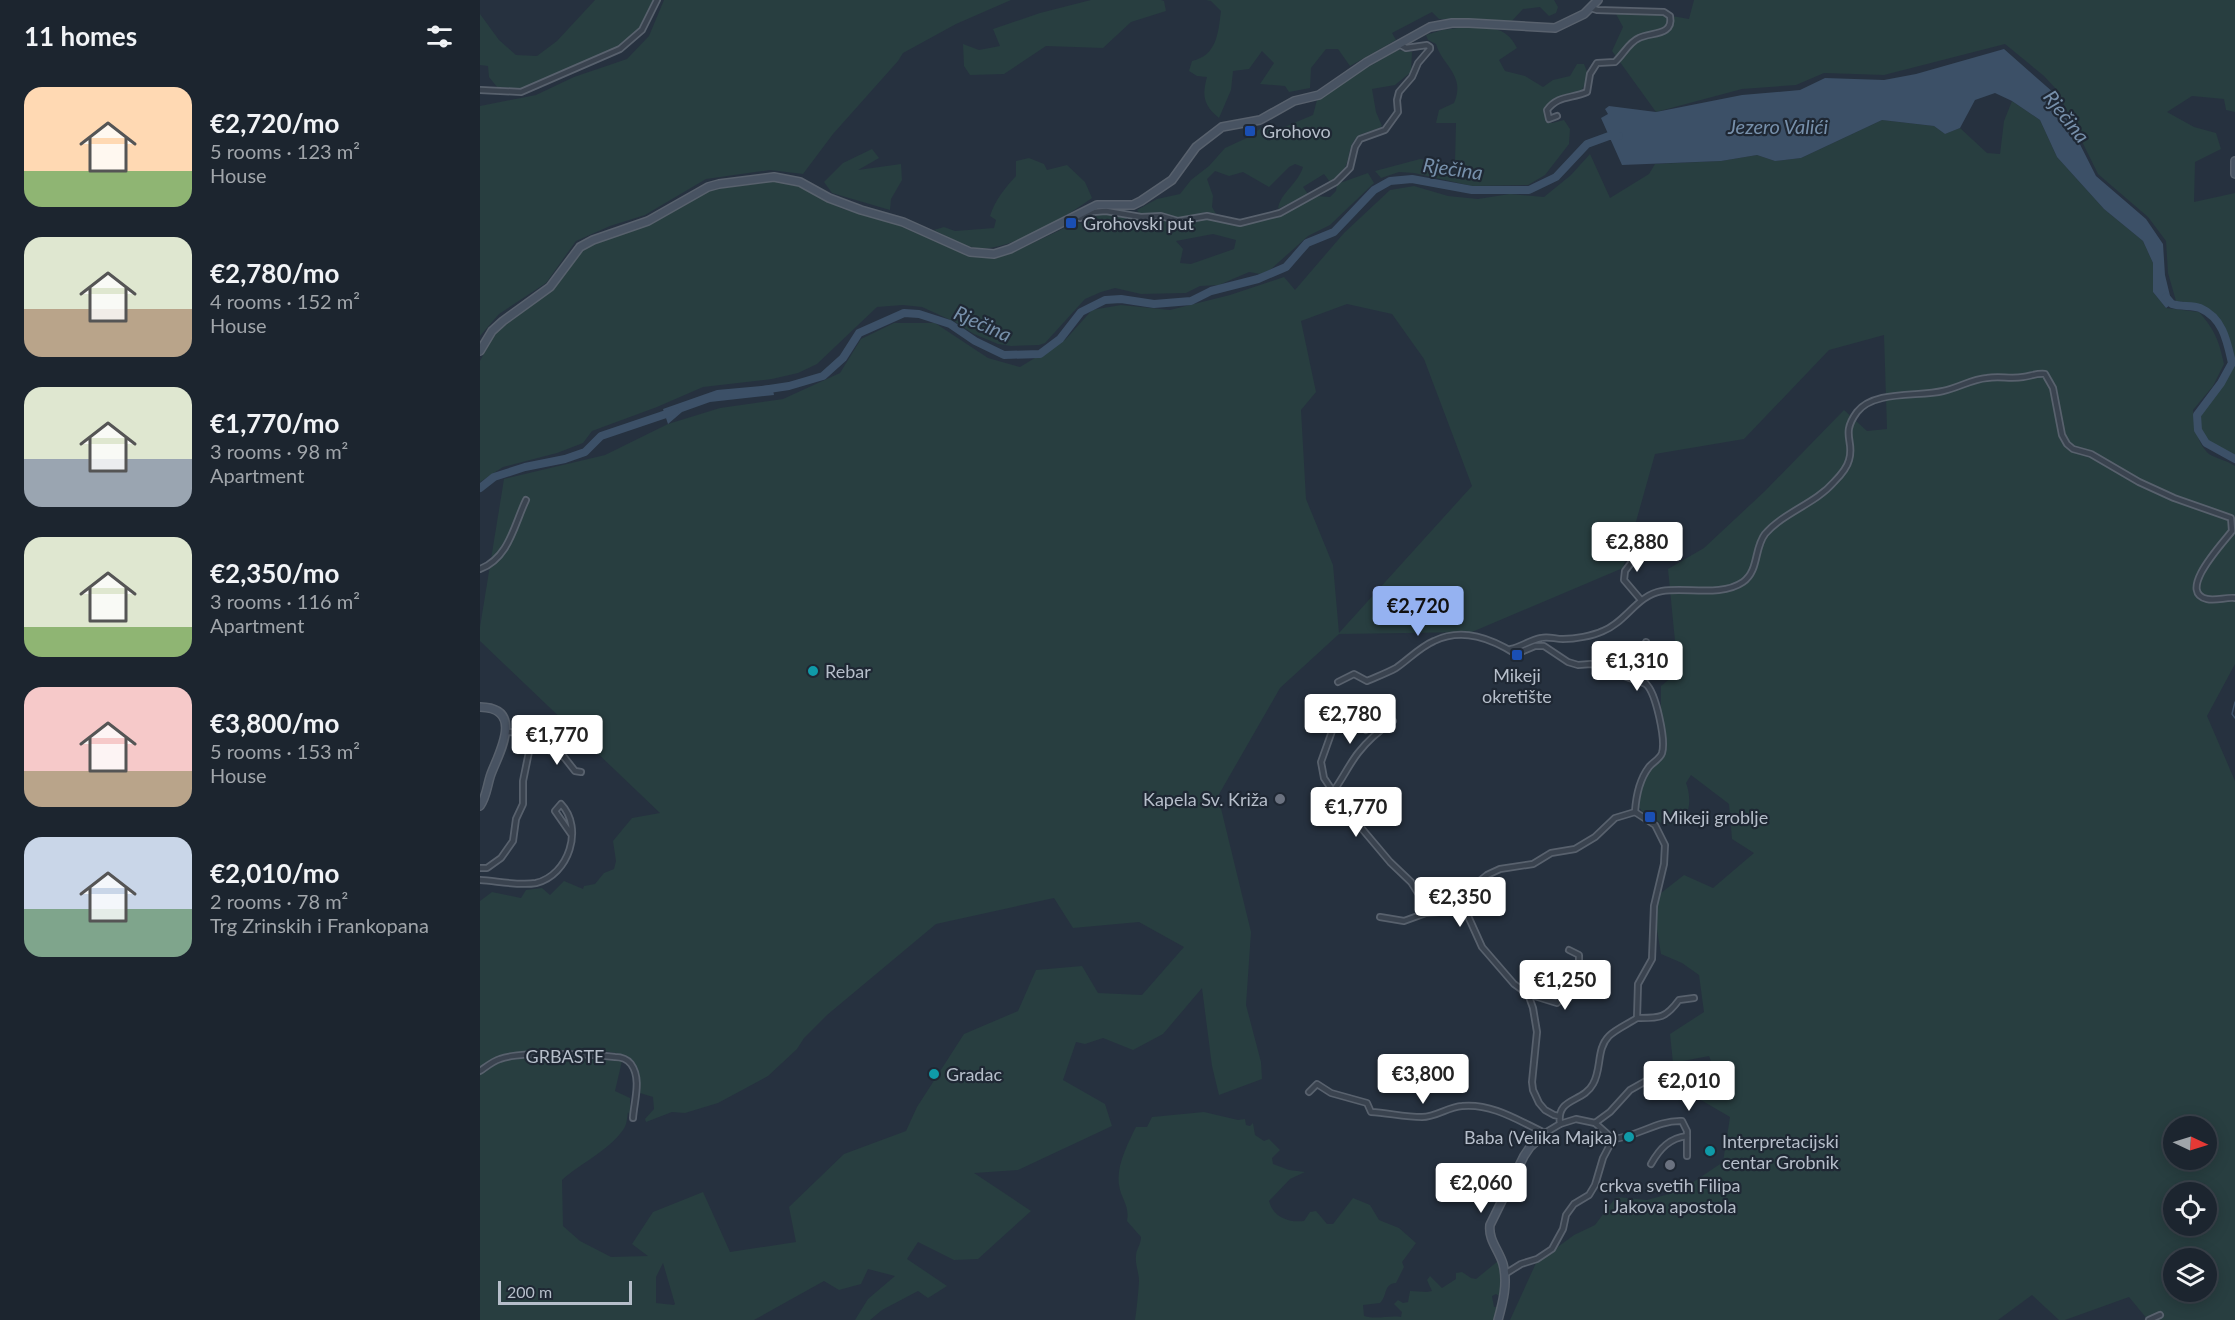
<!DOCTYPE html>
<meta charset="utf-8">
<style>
:root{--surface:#1c252f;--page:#252d37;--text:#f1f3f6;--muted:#a0a5aa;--line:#3a424b;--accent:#95b2f1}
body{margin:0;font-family:Lato,sans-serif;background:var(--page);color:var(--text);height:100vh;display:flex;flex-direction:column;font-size:22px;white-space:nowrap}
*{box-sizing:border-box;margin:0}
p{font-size:20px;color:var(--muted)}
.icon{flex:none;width:33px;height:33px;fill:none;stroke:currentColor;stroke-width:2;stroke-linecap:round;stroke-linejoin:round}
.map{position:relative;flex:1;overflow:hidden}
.details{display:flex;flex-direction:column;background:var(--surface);width:480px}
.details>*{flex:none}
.needle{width:39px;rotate:94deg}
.controls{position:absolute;left:1683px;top:1116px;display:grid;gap:12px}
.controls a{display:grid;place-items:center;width:54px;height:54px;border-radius:50%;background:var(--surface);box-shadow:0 3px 15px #0003,0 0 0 2px var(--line);font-size:30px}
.scale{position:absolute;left:18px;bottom:15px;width:134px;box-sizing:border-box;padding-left:6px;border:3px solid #b6beca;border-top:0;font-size:16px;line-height:21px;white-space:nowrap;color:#b6beca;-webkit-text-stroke:4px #1f2834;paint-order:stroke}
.price{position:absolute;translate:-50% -51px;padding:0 14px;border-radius:6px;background:#fff;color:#222;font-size:20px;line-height:39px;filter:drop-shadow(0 2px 3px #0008)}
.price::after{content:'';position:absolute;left:50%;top:36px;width:18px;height:14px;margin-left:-9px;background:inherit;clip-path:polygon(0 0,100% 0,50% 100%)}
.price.active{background:var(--accent);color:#111}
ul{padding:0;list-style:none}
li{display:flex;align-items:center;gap:18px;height:150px;padding:0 24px}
li span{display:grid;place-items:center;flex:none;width:168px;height:120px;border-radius:18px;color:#555}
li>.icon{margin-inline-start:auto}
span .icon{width:72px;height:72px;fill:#fffc;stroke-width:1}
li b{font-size:26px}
h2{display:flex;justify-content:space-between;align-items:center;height:72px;padding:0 24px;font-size:26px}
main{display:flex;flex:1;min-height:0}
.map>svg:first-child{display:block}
.green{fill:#283e40;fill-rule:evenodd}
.water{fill:#3c5067}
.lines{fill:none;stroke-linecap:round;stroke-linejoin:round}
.stream{stroke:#3c5067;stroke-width:1.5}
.river{stroke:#3c5067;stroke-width:8}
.street-casing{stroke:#58616d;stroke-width:8}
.secondary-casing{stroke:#58616d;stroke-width:10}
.street{stroke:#3a434f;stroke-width:4.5}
.secondary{stroke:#485362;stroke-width:7}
.transit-dot{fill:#1a4fb4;stroke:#1f2834;stroke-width:2}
.culture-dot{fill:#0f9aa8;stroke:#1f2834;stroke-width:2}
.worship-dot{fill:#6b7280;stroke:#1f2834;stroke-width:2}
.labels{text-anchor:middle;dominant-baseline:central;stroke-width:4.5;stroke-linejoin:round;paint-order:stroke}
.poi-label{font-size:18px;fill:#b6beca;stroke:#1f2834;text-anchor:start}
.street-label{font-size:18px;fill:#b6beca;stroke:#1f2834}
.water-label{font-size:20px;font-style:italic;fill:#7790ab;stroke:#1f2834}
</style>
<main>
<section class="details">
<h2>11 homes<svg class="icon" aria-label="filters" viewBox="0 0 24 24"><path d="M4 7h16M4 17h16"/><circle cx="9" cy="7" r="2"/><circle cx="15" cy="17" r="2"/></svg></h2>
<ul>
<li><span style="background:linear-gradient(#ffd9b3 70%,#8fb573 0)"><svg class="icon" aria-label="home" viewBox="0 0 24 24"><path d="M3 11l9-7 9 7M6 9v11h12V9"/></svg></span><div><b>€2,720/mo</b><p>5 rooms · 123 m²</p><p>House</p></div></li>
<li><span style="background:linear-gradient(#dfe7d0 60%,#b9a48a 0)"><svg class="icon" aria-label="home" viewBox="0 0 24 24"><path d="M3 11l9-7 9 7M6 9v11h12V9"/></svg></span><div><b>€2,780/mo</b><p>4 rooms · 152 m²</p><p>House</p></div></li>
<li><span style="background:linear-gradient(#dfe7d0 60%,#9aa5b1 0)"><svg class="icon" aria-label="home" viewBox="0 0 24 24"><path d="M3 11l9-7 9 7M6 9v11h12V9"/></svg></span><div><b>€1,770/mo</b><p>3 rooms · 98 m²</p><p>Apartment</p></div></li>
<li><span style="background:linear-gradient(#dfe7d0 75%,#8fb573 0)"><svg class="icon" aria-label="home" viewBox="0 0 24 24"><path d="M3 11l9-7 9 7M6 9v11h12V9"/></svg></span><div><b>€2,350/mo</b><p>3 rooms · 116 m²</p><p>Apartment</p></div></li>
<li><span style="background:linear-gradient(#f6c9c9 70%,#b9a48a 0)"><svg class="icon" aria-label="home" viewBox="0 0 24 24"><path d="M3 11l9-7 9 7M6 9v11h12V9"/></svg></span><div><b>€3,800/mo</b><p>5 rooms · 153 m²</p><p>House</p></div></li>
<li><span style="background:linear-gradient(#c9d6e8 60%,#7fa58c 0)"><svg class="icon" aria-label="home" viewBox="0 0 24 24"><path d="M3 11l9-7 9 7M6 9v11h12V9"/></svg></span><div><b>€2,010/mo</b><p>2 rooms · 78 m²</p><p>Trg Zrinskih i Frankopana</p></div></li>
</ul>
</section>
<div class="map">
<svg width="1755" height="1320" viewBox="0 0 1755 1320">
<rect width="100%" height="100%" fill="#26313f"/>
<g class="green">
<path d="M115 0H175C166 18 159 32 143 45L44 89 17 87 9 77 8 66 0 65V14L19 40 36 55 57 56 77 41Z"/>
<path d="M184 0H531L476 24 423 53 418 61 353 134 323 174 290 170 226 179 165 215 130 226 96 241 66 283 19 314 0 336V106L56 95 94 77 147 59 169 36Z"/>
<path d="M611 0H681L684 1 686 11 651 22 623 48 566 46 524 74 490 75 484 66 483 44 499 50 520 46 513 29 560 13Z"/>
<path d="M726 0H1074L1078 7 1076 13 1069 16 1060 7 1043 9 1030 23 959 19 952 12 912 33 916 40 870 66 858 49H846L831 68 830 88 809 92 805 86 780 84 794 63 782 51 769 69 753 71 751 90 739 118C723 105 722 95 727 77L717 76 709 71 712 61C737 55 738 34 741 11L731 1Z"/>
<path d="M1214 0H1755V112L1746 110 1744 99 1712 96 1687 112 1714 127 1736 133 1741 149 1715 162 1714 202 1755 193V457C1743 450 1724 444 1720 428 1715 408 1747 386 1753 365 1755 354 1747 336 1742 326 1732 307 1716 303 1696 301L1688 273 1686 241 1668 217 1618 174 1576 89 1564 76 1525 44 1404 75 1344 73 1316 85 1262 89 1176 112 1132 51 1143 27 1136 14H1181L1209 19Z"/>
<path d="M986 27C1009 29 1025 24 1037 48L1019 60 1025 71 1045 76 1063 87 1073 80 1090 76 1097 64H1104L1109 77 1100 93C1083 93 1072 96 1064 113L1066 122 1072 123 1084 120 1090 129 1089 144 1065 175 1048 185 992 186 934 173 919 172 901 178 895 171 940 159 957 162 977 175 979 168 975 163 976 123H956L959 110 974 103C986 75 963 67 956 44L948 40 946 35 962 30Z"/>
<path d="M918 50 932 52 931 72 915 85 892 89 896 112 902 126C894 132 883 131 876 138 864 152 875 167 850 182L844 174 823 187 828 194 798 209C800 193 818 184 823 167L815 164 809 167 789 187 763 172 749 176 735 171 727 179 733 196 732 207 736 214 726 212 704 219 682 213 660 214 657 210 677 199 700 194 711 180 729 166 745 148 771 136 782 127 790 123V129L795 131 833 115 837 100 883 70Z"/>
<path d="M1532 101 1560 120 1577 157 1624 209 1663 241 1673 263V292L1686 308 1719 312C1735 330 1739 341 1744 364L1733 386 1713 410C1715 426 1716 442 1729 454 1735 458 1748 461 1755 466V664L1727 716 1755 781V1320H1668L1649 1297 1585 1320H1579L1552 1295 1518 1320H1030L1056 1263 1094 1235 1115 1225 1136 1197 1167 1200 1200 1191 1243 1162 1250 1117 1214 1096 1236 1074 1229 1056 1193 1063 1190 1034 1224 1012 1219 975 1202 963 1181 954 1172 900 1204 875 1233 888 1274 853 1252 839 1249 804 1211 775 1206 783C1213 801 1210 829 1184 824 1177 822 1174 816 1166 816L1158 806 1160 789 1167 771 1180 761 1185 752 1181 713V686L1198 672 1188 569 1224 548 1285 491 1364 410 1387 431 1407 429 1404 335 1349 350 1264 439 1175 454 1143 568 992 632 859 634 800 688 738 796 771 932 766 1005 781 1062 782 1079 739 1095 732 1066 722 988 683 1034 653 1050 623 1038 605 1044 596 1042 583 1080 625 1104 632 1126 538 1170 494 1173 551 1211 498 1259 474 1260 438 1242 427 1259 467 1286 448 1298 438 1291 402 1310 390 1320H375L388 1299 415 1276 388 1269 381 1284 359 1290 344 1281 274 1320H0V1073L22 1061 58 1057 142 1061 135 1091 150 1098V1116L148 1112C147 1118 147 1125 143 1130 128 1151 101 1163 82 1180L83 1226 100 1241 131 1257 168 1256 152 1244 173 1212 223 1192 250 1252 316 1242 309 1207 364 1154 426 1131 437 1107 484 1034 538 1011 556 970 602 966 618 993 662 995 704 947 659 922 593 928 574 898 456 924 347 1015 324 1038 317 1049 288 1076 238 1103 205 1113 192 1112 166 1122 165 1119 174 1109 173 1097 160 1093C161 1080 159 1062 146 1056 127 1046 41 1050 21 1056 14 1059 7 1064 0 1067V901L12 892 41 898 46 890 62 888 70 895 84 881 103 889 104 886 115 884 124 873 134 869 136 861 133 841 152 818 180 813 0 641V627L24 479 125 455 188 424 240 408 303 399 360 373 381 339 414 323H455L508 358 540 367 586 339 612 310 641 305 690 310 750 295 804 277 815 290 864 233 910 190 934 186 968 196 998 199 1030 194 1064 197 1091 175 1110 154 1130 198 1169 174 1175 164 1241 161 1277 155 1295 161 1321 158 1402 120 1454 126 1465 134 1480 128 1507 153 1520 154 1524 121ZM867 304 912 314 944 359 992 486 859 633 853 565 826 499 821 410 836 392 821 321ZM1694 1126H1726V1160H1694ZM1694 1192H1726V1226H1694ZM1694 1258H1726V1292H1694ZM183 1263 195 1304 194 1305 176 1303V1277Z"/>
<path d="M392 149 399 158 378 170 421 164 422 180 411 199 410 210 352 193 344 182 363 163Z"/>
<path d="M549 158 564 164 567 170 587 165 605 182 612 198C587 216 528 253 497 248 482 246 468 237 454 230L464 227 475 231 514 228 516 220 510 216C515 200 525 188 536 176V161Z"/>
<path d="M888 173 894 183 850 225 828 236 790 270 780 274 769 272 739 285 720 286 706 293 661 294 635 288 621 292 605 299 565 343 559 345 531 346 518 344 494 334 475 322 442 307 423 305 397 307 337 364 318 373 292 379 223 387 177 407 112 431 103 443 77 453 23 467 0 482V361L15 333 73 289 100 253 112 245 170 224 230 190 294 181 322 186 346 201 363 209 404 219 475 250 499 257 515 258 532 253 593 224 603 223 618 215H632L661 219 680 218 698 224 728 218 753 225H762L802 216 824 201 836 196 850 197 856 191 857 184ZM733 234 756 240 754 249 711 264 700 263 703 249 696 241Z"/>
<path d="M724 1112 758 1120 765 1119 766 1125 770 1126 773 1123 775 1135 784 1141 789 1139 800 1150 792 1158 793 1164 809 1170 825 1172 810 1179 789 1201C793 1217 809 1223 824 1221L830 1212 836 1211 847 1224H853L873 1198 890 1205 899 1220 919 1228 936 1243 922 1262 924 1267 916 1283C903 1284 908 1295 900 1303L883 1305 884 1316C897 1320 908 1315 921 1317L922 1312 914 1304 918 1300 923 1303 928 1302 930 1291 947 1292 952 1291 947 1280 950 1276 962 1288 976 1279V1273L982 1272 991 1278 996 1279 1018 1261 1024 1289 1021 1297 1016 1294 1012 1296 1014 1307H1020L1015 1320H655C656 1317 659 1285 659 1281 659 1272 655 1265 656 1256 656 1249 661 1245 661 1237L647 1221C650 1206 641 1199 639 1185 636 1166 648 1143 656 1127H667L672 1117Z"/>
</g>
<g class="water">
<path d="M1524 49 1574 93 1616 176 1666 219 1683 244 1685 275 1692 304 1686 308 1673 292V263L1663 241 1624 209 1577 157 1560 120 1532 101 1515 93 1495 100 1480 128 1465 134 1454 126 1402 120 1321 158 1295 161 1277 155 1241 161 1142 165 1121 118 1128 114 1125 109 1129 106 1176 112 1262 95 1320 90 1345 78 1404 80 1436 74Z"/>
<path d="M292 385 294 395 230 402 202 412 188 424 183 409 237 390Z"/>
</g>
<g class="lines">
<path class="stream" d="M1755 702 1752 714 1755 718"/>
<g class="river">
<path d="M1686 297 1692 304C1701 307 1712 305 1720 308 1743 318 1747 341 1752 363L1741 383 1717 415 1718 430 1726 443 1755 459"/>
<path d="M282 390 309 386 343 376 363 358 379 333 424 313 439 314 470 324 495 341 524 355 560 354 580 339 601 312 625 300 641 299 674 304 711 301 731 291 778 279 806 267 827 243 854 232 894 190 910 181 932 179 992 190H1049L1076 177 1107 144 1129 136H1139"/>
<path d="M0 488 14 477 45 467 85 459 105 452 121 436 195 411"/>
</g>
<defs>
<g id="street">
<path d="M0 90 41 92 140 49 162 30 177 0"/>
<path d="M1077 116 1069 119 1067 110C1078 95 1091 99 1107 92L1110 74 1117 63 1135 62C1143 55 1149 42 1159 38 1171 32 1194 36 1190 16L1184 12 1117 10 1111 8"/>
<path d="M594 216 600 218 613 212 626 211 661 217 681 216 698 221 727 216 760 223 800 213 856 182 870 168 875 147 880 139 905 130 918 112 917 100 919 92 932 77 938 63 950 49V47L947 45 926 48 919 44"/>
<path d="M0 569C29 558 34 525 46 500"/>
<path d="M1161 600 1144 580 1145 571 1164 546"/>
<path d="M1031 649C1041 647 1050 640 1061 638 1068 636 1075 639 1083 639 1095 639 1112 636 1123 631 1146 622 1157 595 1182 591 1207 587 1241 597 1263 582 1279 571 1274 548 1285 534 1304 512 1335 504 1354 482 1360 476 1367 468 1369 460 1375 441 1360 435 1377 412 1394 390 1439 397 1463 391 1478 388 1492 379 1507 378 1519 376 1531 379 1543 377 1551 376 1557 373 1565 374L1573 388 1582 435 1587 444 1593 449 1611 454 1659 482 1694 498 1751 518 1752 531C1743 543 1696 592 1727 599 1736 601 1746 597 1755 598"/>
<path d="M1123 650C1130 661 1142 664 1151 674"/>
<path d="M1138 673 1160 675 1166 684"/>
<path d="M1160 675 1161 658 1166 642"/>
<path d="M858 682 874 674 887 681C896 677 907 673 916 668 929 659 940 647 954 641 983 627 1012 639 1036 654L1055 646H1064L1088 662 1098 665 1111 664 1166 684C1176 693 1186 740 1182 753 1180 759 1173 762 1169 767 1159 780 1156 796 1155 812"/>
<path d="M861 706 841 762 844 778 862 805 910 862 931 882 941 898 946 913 986 910"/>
<path d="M886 730 892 727 897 733"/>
<path d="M51 742 84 757 95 771 101 772"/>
<path d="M852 793C862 780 868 766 878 753 888 740 900 730 913 721"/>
<path d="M0 868H7L21 858 33 841 36 819 43 804V781L51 742 43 733 27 732"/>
<path d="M0 880C17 881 39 886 56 883 89 875 104 828 81 804L75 811 91 834"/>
<path d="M900 917 924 921 946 913"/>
<path d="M1089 950 1099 955V968L1093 979"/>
<path d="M1048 994 1077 1003 1093 979 1105 985 1112 982 1119 983"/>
<path d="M1157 1018C1179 1018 1185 1019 1199 1000L1214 998"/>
<path d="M0 1071C6 1067 13 1061 20 1059 41 1051 111 1054 135 1057 141 1057 147 1059 151 1064 162 1079 154 1101 153 1118"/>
<path d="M829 1092 837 1084 851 1093 887 1103 891 1112C908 1113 925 1117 942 1117 956 1117 968 1107 982 1106 1012 1103 1039 1121 1065 1133L1080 1124C1076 1097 1103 1103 1113 1084 1122 1069 1116 1049 1129 1036 1136 1029 1148 1024 1157 1018L1158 984 1172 959 1174 906 1184 864 1185 845 1175 825 1155 812 1135 818 1115 837 1095 849 1071 853 1053 864 1020 869 1007 875 997 883 986 904 988 916 1002 947 1034 984 1048 994 1053 1008 1057 1032 1052 1082 1053 1090 1059 1103 1065 1110 1074 1115 1079 1116"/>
<path d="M1115 1123 1133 1139C1157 1137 1177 1120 1202 1121L1207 1131V1136C1190 1138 1180 1148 1171 1164"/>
<path d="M1080 1124 1096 1119 1115 1123 1130 1112 1150 1090 1189 1068"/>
<path d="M1207 1156V1136"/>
<path d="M1025 1274 1041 1264 1057 1259 1072 1249 1083 1229 1086 1215 1094 1204 1109 1195 1115 1185 1123 1158 1133 1139"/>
<path d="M1669 1320 1680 1315"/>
</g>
<g id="secondary">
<path d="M1755 161V174"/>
<path d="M0 351 12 331 23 321 70 287 100 247 113 240 168 221 228 187 239 184 294 177 320 182 349 198 381 210 423 222 490 252 514 254 530 249 617 205H653L661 201 692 180 716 147 742 127 780 120 814 101 839 95 887 62 950 27 972 23H989L1075 28 1104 14 1118 0"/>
<path d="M0 707C45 708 19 753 11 774 7 785 7 796 0 806"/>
<path d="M1018 1320C1023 1302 1028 1283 1023 1264 1019 1250 1008 1240 1010 1225L1044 1156 1050 1147 1065 1133"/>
</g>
</defs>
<use href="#street" class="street-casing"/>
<use href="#secondary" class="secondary-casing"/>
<use href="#street" class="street"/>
<use href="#secondary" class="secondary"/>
</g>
<g class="transit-dot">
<rect x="764" y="125" width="12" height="12" rx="3"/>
<rect x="585" y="217" width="12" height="12" rx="3"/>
<rect x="1031" y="649" width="12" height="12" rx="3"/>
<rect x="1164" y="811" width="12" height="12" rx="3"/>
</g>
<g class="culture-dot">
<circle cx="333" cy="671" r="6"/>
<circle cx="454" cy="1074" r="6"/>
<circle cx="1149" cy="1137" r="6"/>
<circle cx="1230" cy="1151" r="6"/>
</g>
<g class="worship-dot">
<circle cx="800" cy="799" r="6"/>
<circle cx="1190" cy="1165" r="6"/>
</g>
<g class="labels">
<g class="poi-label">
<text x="782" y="131">Grohovo</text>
<text x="603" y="223">Grohovski put</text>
<text x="345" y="671">Rebar</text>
<text x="1037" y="675" text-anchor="middle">Mikeji<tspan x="1037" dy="21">okretište</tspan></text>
<text x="788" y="799" text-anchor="end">Kapela Sv. Križa</text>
<text x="1182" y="817">Mikeji groblje</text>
<text x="466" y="1074">Gradac</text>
<text x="1137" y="1137" text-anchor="end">Baba (Velika Majka)</text>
<text x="1242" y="1141">Interpretacijski<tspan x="1242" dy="21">centar Grobnik</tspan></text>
<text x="1190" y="1185" text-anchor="middle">crkva svetih Filipa<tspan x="1190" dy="21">i Jakova apostola</tspan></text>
</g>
<g class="street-label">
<text x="85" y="1056">GRBASTE</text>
</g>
<g class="water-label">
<text transform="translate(1587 116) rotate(52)">Rječina</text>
<text x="1298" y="126">Jezero Valići</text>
<text transform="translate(973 168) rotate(8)">Rječina</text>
<text transform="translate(503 323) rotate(24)">Rječina</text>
</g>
</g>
</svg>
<div class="controls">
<a><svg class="needle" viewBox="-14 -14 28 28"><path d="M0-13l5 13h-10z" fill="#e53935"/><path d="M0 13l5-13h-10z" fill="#a0a5aa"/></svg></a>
<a><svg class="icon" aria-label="locate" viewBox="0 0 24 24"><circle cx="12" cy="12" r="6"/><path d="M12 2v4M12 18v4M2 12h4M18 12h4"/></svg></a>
<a><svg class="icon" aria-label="layers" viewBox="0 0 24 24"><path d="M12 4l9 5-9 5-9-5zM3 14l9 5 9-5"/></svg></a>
</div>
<div class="scale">200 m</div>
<b class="price" style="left:1157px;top:573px">€2,880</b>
<b class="price active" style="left:938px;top:637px">€2,720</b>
<b class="price" style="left:1157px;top:692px">€1,310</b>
<b class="price" style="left:870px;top:745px">€2,780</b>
<b class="price" style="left:77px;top:766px">€1,770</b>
<b class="price" style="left:876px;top:838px">€1,770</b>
<b class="price" style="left:980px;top:928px">€2,350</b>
<b class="price" style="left:1085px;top:1011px">€1,250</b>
<b class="price" style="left:943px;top:1105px">€3,800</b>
<b class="price" style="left:1209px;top:1112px">€2,010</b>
<b class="price" style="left:1001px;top:1214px">€2,060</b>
</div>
</main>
